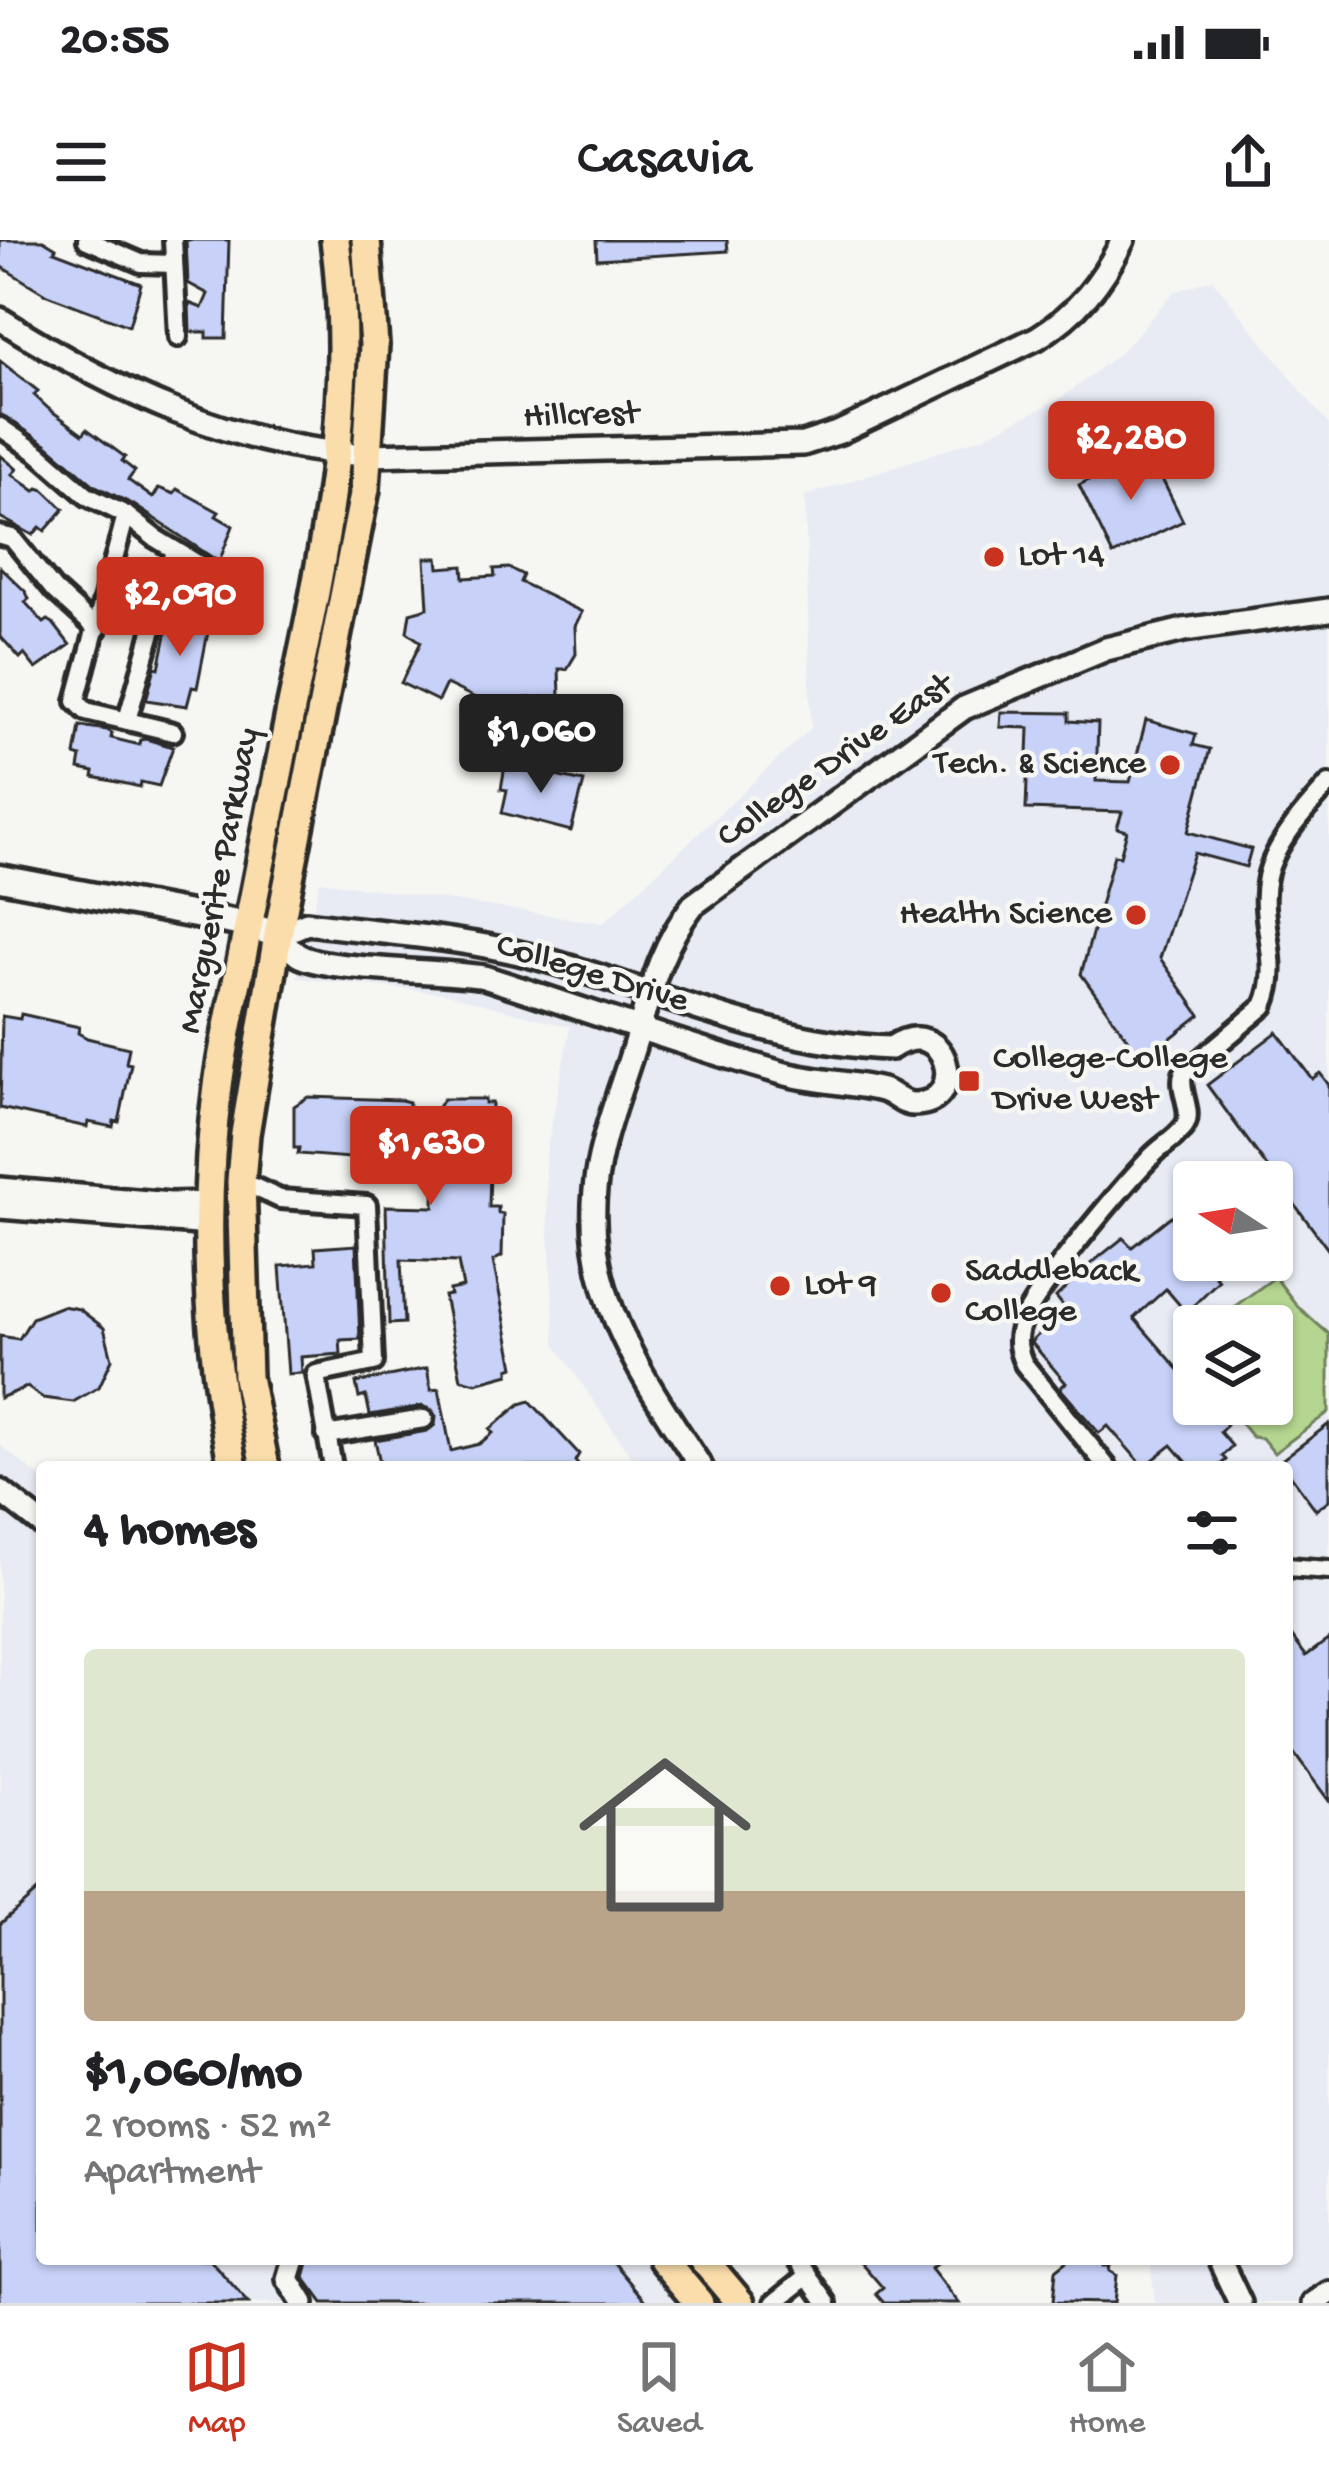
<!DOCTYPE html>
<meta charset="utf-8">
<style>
:root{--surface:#fff;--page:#f6f6f6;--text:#202124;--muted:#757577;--line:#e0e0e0;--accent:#c8321e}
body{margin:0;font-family:"Gochi Hand",sans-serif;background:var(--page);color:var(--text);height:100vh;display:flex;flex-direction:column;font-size:45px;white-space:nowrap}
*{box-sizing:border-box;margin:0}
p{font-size:39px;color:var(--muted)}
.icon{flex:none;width:66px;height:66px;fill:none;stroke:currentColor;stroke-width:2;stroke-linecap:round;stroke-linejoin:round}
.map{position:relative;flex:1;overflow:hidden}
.side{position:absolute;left:36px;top:1221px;width:1257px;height:804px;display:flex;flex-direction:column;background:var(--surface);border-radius:12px;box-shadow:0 3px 9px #0004}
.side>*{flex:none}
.needle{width:78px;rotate:282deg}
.buttons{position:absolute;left:1173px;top:921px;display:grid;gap:24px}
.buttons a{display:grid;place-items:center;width:120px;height:120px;border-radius:12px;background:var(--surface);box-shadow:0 3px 9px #0004;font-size:60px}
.price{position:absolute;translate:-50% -102px;padding:0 27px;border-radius:12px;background:var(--accent);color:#fff;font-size:39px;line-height:78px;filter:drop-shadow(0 3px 6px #0008)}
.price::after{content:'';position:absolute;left:50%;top:72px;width:36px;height:27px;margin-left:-18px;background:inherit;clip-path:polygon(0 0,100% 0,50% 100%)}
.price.on{background:#222;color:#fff}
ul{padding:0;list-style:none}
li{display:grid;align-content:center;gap:24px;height:636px;padding:0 48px}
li+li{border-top:3px solid var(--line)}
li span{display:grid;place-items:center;height:372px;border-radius:12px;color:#555}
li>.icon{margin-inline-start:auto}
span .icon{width:216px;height:216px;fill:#fffc;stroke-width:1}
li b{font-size:51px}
h2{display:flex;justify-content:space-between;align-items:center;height:144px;padding:0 48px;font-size:51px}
.status{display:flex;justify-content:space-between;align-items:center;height:84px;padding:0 60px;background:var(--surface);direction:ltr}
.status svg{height:33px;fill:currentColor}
header{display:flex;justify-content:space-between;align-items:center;height:156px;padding:0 48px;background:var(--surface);font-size:54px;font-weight:600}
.tabs{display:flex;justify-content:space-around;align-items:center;height:168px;border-top:3px solid var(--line);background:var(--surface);font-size:33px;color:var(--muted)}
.tabs a{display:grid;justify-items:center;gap:6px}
.tabs .on{color:var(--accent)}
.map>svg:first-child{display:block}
.built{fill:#e8ebf4;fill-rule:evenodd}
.green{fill:#b4d690;stroke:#70805e;stroke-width:3}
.building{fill:#c8d2f9;stroke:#2b2b2b;stroke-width:3}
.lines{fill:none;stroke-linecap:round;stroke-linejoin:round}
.minor-casing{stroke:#2b2b2b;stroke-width:26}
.tertiary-casing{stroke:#2b2b2b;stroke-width:30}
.secondary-casing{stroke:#2b2b2b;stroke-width:33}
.primary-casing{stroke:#2b2b2b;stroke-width:36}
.minor{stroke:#f6f6f2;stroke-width:16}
.tertiary{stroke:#f6f6f2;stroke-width:21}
.secondary{stroke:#f6f6f2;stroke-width:24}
.primary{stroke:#faddab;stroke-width:27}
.poi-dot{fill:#c8321e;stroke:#f6f6f2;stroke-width:4.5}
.labels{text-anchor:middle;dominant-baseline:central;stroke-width:9;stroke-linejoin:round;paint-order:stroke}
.street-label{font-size:36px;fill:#2b2b2b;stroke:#f6f6f2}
.poi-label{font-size:36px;fill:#2b2b2b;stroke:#f6f6f2;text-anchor:start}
</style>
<div class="status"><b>20:55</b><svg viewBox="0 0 49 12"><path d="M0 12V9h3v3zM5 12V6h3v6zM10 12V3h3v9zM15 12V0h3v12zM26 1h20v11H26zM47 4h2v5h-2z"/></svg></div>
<header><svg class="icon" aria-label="menu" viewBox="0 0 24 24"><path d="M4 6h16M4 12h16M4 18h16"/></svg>Casavia<svg class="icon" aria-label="share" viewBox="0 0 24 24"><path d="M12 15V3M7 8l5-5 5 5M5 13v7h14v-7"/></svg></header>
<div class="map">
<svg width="1329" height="2063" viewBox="0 0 1329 2063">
<rect width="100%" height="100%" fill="#f6f6f2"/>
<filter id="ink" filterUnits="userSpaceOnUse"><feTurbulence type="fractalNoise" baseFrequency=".00833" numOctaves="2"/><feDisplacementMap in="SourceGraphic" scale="24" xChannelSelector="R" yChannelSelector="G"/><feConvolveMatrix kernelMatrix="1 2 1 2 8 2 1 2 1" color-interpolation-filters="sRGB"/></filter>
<g filter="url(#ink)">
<g class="built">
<path d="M1212 39 1329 185V2063H1155L1150 2019H1287V1227H638L555 1104 545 919 570 787 443 753 297 738 320 641 603 683 811 488 805 256 981 198 1060 159 1121 112 1174 52ZM1194 942H1272V1020H1194ZM1194 1086H1272V1164H1194Z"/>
<path d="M0 1205 42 1239V2019H647L685 2063H0Z"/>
</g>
<path class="green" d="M1275 1037 1298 1067 1329 1094V1172L1274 1213 1262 1198 1252 1197 1225 1164H1272V1086H1222L1217 1079Z"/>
<g class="building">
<path d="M0 0H43L56 8 54 11 141 44 129 86 47 55 0 26Z"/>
<path d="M186 0H229L226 98H207V92H190L189 63 202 68 208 54 188 43Z"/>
<path d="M596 0H727L728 11 597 19Z"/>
<path d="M0 121 38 151 34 155 49 169 83 194 87 189 125 217 122 221 135 231 128 240 153 258 159 248 174 254 177 249 219 272 216 276 233 286 219 322 134 265 94 245 46 204 0 174Z"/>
<path d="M1148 211 1183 281 1113 315 1079 245Z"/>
<path d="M0 215 17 229 12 234 35 251 38 248 44 250 64 269 45 291 40 287 33 295 0 277Z"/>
<path d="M425 318H438L439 328 463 326 464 338 495 336 494 329 509 328 523 335 520 342 582 372 575 386 576 414 567 429H559L560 456 482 461 446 444 438 461 401 443 421 402 407 392 410 373 428 368Z"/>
<path d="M0 327 26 352 29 359 25 362 44 383 48 380 53 383 70 405 36 429 24 414 20 418 0 396Z"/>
<path d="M172 367 210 382 197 448 192 447 187 466 146 460 155 427 159 428Z"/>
<path d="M1001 472 1069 473V481L1098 483 1096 541 1130 542 1146 480 1196 494 1193 505 1210 509 1188 592 1251 609 1246 627 1194 613 1160 718 1200 775 1143 820 1081 734 1114 615 1120 616 1127 591 1117 588 1122 572 1026 569 1029 488 1000 487Z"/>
<path d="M80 486 107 490 112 493 111 498 139 505 140 500 146 499 173 507 159 546 141 542 140 547 127 544 93 537 94 532 79 529 81 517 75 515Z"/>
<path d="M529 524 552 529 551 535 584 542 571 591 502 573 507 550 501 549 505 526 528 531Z"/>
<path d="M21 774 79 787 78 793 87 798 129 808 126 823 131 824 119 882 114 881 113 887 88 882 87 887 0 868 2 776 20 779Z"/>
<path d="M1277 792 1312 839 1320 833 1329 845V1011L1207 845Z"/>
<path d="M308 857 401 860 409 862V869H437L443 859H485V863H492L489 967H498V973L503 974 502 1016 493 1021 514 1127 509 1129V1134L476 1143 461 1139 444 1056 450 1055 449 1050 463 1047 458 1022 401 1020 404 1083 389 1084 386 966 434 967 435 911H408V917L386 919V904H362V919L298 914 299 908H294V866Z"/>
<path d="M1171 976 1194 998V1020H1201L1219 1040 1191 1068 1184 1070 1166 1049 1134 1078 1194 1147V1164H1209L1227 1185 1220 1192 1232 1206 1222 1216 1226 1220 1218 1227H1191L1172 1205 1144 1227 1108 1186 1099 1193 1060 1148 1066 1143 1031 1102 1065 1068 1056 1057 1084 1029 1123 998 1132 1007Z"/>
<path d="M356 1005 360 1099 340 1100 341 1114 301 1117 302 1133 288 1134 280 1026 316 1023 315 1008Z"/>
<path d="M62 1066 79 1069 104 1088 112 1119 99 1147 73 1162 43 1158 27 1147 0 1158V1096L19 1099 32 1078Z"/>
<path d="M427 1128 431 1150 439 1149 451 1211 479 1204 493 1193 490 1189 520 1164 530 1161 579 1214 575 1221 580 1227H381L375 1200 427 1191 435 1185 436 1176 423 1166 370 1175 366 1156 359 1158 356 1143Z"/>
<path d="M1329 1184V1260L1316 1270 1280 1221Z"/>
<path d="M1287 1390 1306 1416 1329 1399V1561L1287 1504Z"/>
<path d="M42 1647V2019H209L249 2063H0V1684Z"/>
<path d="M309 2019H610L647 2063H323L304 2037Z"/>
<path d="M858 2019H942L931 2028 959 2063H884L876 2054 883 2048Z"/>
<path d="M1070 2019H1105V2026H1111L1110 2031 1117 2035 1114 2063 1053 2062 1056 2030Z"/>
</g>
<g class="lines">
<defs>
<g id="minor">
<path d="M87 0 141 23 174 24"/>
<path d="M173 0 178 97"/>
<path d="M0 187 39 214 87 256 126 275 155 298 211 332"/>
<path d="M126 275 76 461 86 471 173 492"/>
<path d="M0 295 12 298 54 350 97 389"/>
<path d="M127 480 175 311"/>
<path d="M241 941 280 959 367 965 374 1122 316 1134 333 1227"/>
<path d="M326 1195 424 1179"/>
<path d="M1107 1227 1024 1124C1018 1112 1016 1100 1020 1088 1029 1056 1123 946 1150 918 1160 907 1175 899 1184 887 1195 873 1178 851 1183 834L1264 766C1284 722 1257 681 1267 637 1274 604 1307 568 1329 544"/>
<path d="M1287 1327 1329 1330"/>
<path d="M796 2019 827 2063"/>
<path d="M774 2063 808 2036"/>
</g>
<g id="tertiary">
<path d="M0 79C112 150 234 209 369 215L803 204 840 192 1037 98C1078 73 1102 42 1123 0"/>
<path d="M307 683C382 693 461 697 535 717 654 749 767 804 891 808 947 770 971 864 914 864 900 864 894 853 882 850 849 842 814 842 782 833 682 805 584 769 484 737 444 730 324 731 298 715 291 710 284 701 278 695Z"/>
<path d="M0 949 170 964 211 963"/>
<path d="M0 967 210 984"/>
<path d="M701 1227C645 1140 584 1058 595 950 599 904 617 860 631 816 649 760 656 713 693 665L964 468 1106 409 1184 390 1329 370"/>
<path d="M0 1251 42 1284"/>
<path d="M294 2019 288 2039 303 2063"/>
<path d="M1219 2019 1240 2063"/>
<path d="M1314 2063 1329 2053"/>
</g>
<path id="secondary" d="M0 638 248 685 278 695"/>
<g id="primary">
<path d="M233 1227C208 1105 201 970 218 846 224 798 236 750 245 702 260 625 275 547 291 469 324 314 357 160 335 0"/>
<path d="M265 1227 247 1137 241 941 245 894 278 695 365 249 374 105 366 0"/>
<path d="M662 2019 699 2063"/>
<path d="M703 2019 740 2063"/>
</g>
</defs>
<use href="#minor" class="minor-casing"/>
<use href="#tertiary" class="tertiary-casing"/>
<use href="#secondary" class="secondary-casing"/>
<use href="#primary" class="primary-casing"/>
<use href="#minor" class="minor"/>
<use href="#tertiary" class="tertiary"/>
<use href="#secondary" class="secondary"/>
<use href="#primary" class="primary"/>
</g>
</g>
<g class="poi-dot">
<circle cx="994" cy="317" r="12"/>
<circle cx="1170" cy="525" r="12"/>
<circle cx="1136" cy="675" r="12"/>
<rect x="957" y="829" width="24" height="24" rx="6"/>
<circle cx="780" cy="1046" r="12"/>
<circle cx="941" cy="1053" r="12"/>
</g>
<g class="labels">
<g class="street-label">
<text transform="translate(581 177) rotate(-2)">Hillcrest</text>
<text transform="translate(836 522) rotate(-35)">College Drive East</text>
<text transform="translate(221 641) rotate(-79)">Marguerite Parkway</text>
<text transform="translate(592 735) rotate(17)">College Drive</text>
</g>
<g class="poi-label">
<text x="1018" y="317">Lot 14</text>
<text x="1146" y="525" text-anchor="end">Tech. &amp; Science</text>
<text x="1112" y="675" text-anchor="end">Health Science</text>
<text x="993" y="820">College-College<tspan x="993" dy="41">Drive West</tspan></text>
<text x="965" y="1032">Saddleback<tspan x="965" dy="41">College</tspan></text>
<text x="804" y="1046">Lot 9</text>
</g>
</g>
</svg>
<div class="buttons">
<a><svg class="needle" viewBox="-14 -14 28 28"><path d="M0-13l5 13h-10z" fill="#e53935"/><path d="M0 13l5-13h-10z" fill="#757577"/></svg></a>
<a><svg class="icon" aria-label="layers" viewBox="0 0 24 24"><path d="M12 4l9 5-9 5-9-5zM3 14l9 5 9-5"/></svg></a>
</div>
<b class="price" style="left:1131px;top:263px">$2,280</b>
<b class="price" style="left:180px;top:419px">$2,090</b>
<b class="price on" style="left:541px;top:556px">$1,060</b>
<b class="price" style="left:431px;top:968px">$1,630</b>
<section class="side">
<h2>4 homes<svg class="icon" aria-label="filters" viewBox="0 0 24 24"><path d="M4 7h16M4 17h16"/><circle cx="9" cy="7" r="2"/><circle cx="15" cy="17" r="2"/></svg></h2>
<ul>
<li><span style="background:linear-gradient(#dfe7d0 65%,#b9a48a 0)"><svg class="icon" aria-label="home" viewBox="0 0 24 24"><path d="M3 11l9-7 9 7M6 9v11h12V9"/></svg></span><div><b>$1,060/mo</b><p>2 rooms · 52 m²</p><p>Apartment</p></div></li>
</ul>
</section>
</div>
<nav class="tabs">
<a class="on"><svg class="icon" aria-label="map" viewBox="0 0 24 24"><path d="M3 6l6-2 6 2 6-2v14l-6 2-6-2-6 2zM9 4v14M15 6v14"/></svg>Map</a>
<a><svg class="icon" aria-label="saved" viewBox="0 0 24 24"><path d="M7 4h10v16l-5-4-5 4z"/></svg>Saved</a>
<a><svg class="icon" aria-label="home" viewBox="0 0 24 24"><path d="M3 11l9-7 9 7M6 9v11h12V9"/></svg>Home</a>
</nav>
